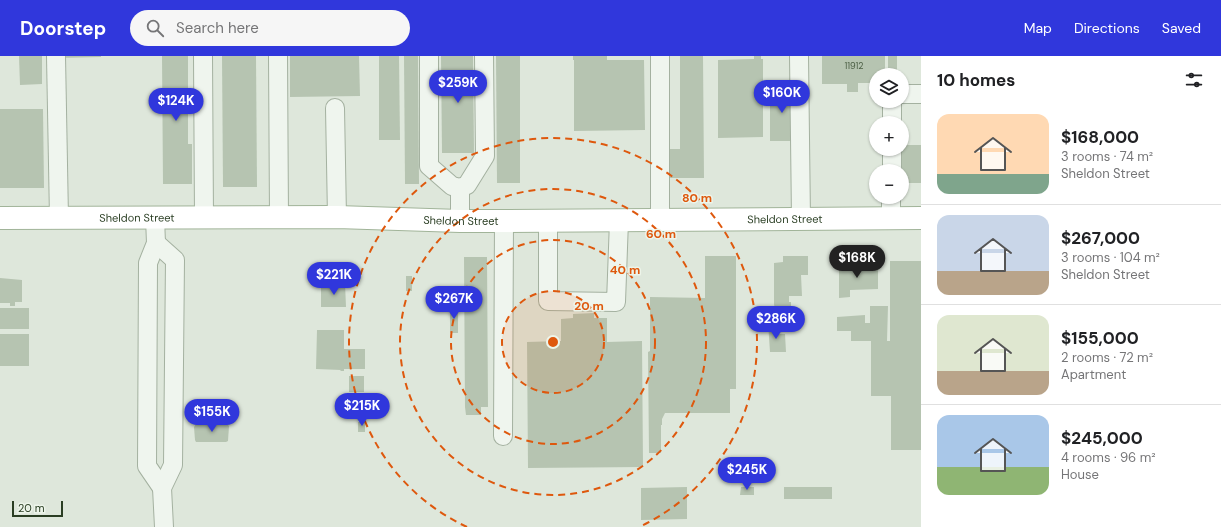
<!DOCTYPE html>
<meta charset="utf-8">
<style>
:root{--surface:#fff;--page:#f6f6f6;--text:#202124;--muted:#757577;--line:#e0e0e0;--accent:#3037dc}
body{margin:0;font-family:"DM Sans",sans-serif;background:var(--page);color:var(--text);height:100vh;display:flex;flex-direction:column;font-size:15px;white-space:nowrap}
*{box-sizing:border-box;margin:0}
p{font-size:13px;color:var(--muted)}
.icon{flex:none;width:22px;height:22px;fill:none;stroke:currentColor;stroke-width:2;stroke-linecap:round;stroke-linejoin:round}
.map{position:relative;flex:1;overflow:hidden}
.drawer{display:flex;flex-direction:column;background:var(--surface);width:300px}
.drawer>*{flex:none}
.tools{position:absolute;left:869px;top:12px;display:grid;gap:8px}
.tools a{display:grid;place-items:center;width:40px;height:40px;border-radius:50%;background:var(--surface);box-shadow:0 1px 3px #0004;font-size:20px}
.scale{position:absolute;left:12px;bottom:10px;width:51px;box-sizing:border-box;padding-left:4px;border:2px solid #2a3e23;border-top:0;font-size:11px;line-height:14px;white-space:nowrap;color:#2a3e23;-webkit-text-stroke:3px #edf5ea;paint-order:stroke}
.price{position:absolute;translate:-50% -34px;padding:0 9px;border-radius:14px;background:var(--accent);color:#fff;font-size:13px;line-height:26px;filter:drop-shadow(0 1px 2px #0008)}
.price::after{content:'';position:absolute;left:50%;top:24px;width:12px;height:9px;margin-left:-6px;background:inherit;clip-path:polygon(0 0,100% 0,50% 100%)}
.price.current{background:#222;color:#fff}
ul{padding:0;list-style:none}
li{display:flex;align-items:center;gap:12px;height:100px;padding:0 16px}
li+li{border-top:1px solid var(--line)}
li span{display:grid;place-items:center;flex:none;width:112px;height:80px;border-radius:12px;color:#555}
li>.icon{margin-inline-start:auto}
span .icon{width:48px;height:48px;fill:#fffc;stroke-width:1}
li b{font-size:17px}
h2{display:flex;justify-content:space-between;align-items:center;height:48px;padding:0 16px;font-size:17px}
header{display:flex;align-items:center;gap:24px;box-sizing:border-box;height:56px;padding:0 20px;background:var(--accent);color:#fff}
header strong{font-size:19px}
nav{display:flex;gap:22px;margin-inline-start:auto;font-size:14px}
.search{width:280px;height:36px;background:var(--page);display:flex;align-items:center;gap:10px;box-sizing:border-box;padding:0 14px;border-radius:22px;color:var(--muted);font-size:15px}
main{display:flex;flex:1;min-height:0}
.map>svg:first-child{display:block}
.building{fill:#b6c4b1}
.lines{fill:none;stroke-linecap:round;stroke-linejoin:round}
.minor-casing{stroke:#a4b1a0;stroke-width:20}
.major-casing{stroke:#a1b499;stroke-width:24}
.minor{stroke:#eff5ee;stroke-width:18}
.major{stroke:#fff;stroke-width:22}
.ring{fill:none;stroke:#de580d;stroke-width:2;stroke-dasharray:7 5}
.labels{text-anchor:middle;dominant-baseline:central;stroke-width:3;stroke-linejoin:round;paint-order:stroke}
.number-label{font-size:9px;fill:#4d6046}
.street-label{font-size:11px;fill:#2a3e23;stroke:#edf5ea}
.centre{fill:#de580d;stroke:#edf5ea;stroke-width:2}
.ring-label{font-size:12px;text-anchor:middle;font-weight:bold;fill:#de580d;stroke:#edf5ea;stroke-width:3;stroke-linejoin:round;paint-order:stroke}
</style>
<header>
<strong>Doorstep</strong>
<div class="search"><svg class="icon" aria-label="search" viewBox="0 0 24 24"><circle cx="10" cy="10" r="6"/><path d="M15 15l6 6"/></svg>Search here</div>
<nav><a>Map</a><a>Directions</a><a>Saved</a></nav>
</header>
<main>
<div class="map">
<svg width="921" height="471" viewBox="0 0 921 471">
<rect width="100%" height="100%" fill="#dee7db"/>
<g class="building">
<path d="M19 0H42V28L20 29Z"/>
<path d="M58 0H101V1L58 2Z"/>
<path d="M162 0H188V88H192V128H163Z"/>
<path d="M222 0H256L257 131H223Z"/>
<path d="M290 0H359L360 40 290 41Z"/>
<path d="M379 0H399L400 84H379Z"/>
<path d="M404 0H418L419 128H405Z"/>
<path d="M441 0H473L474 97H442Z"/>
<path d="M496 0H520V127H497Z"/>
<path d="M573 0H607V4H644L645 74 574 75V4H573Z"/>
<path d="M680 0H703L704 122H668V93H680Z"/>
<path d="M754 0H761V3H763V81L718 82V4L754 3Z"/>
<path d="M822 0H885V19H876V27H858V36H847V28H822Z"/>
<rect x="888" y="0" width="9" height="18"/>
<path d="M780 29H792L795 85H770V32H780Z"/>
<path d="M0 53H43L44 132H0Z"/>
<path d="M902 89H921V127H902V115H897V93H902Z"/>
<path d="M705 200H736V333H730V357H665L662 363V369H661V397H649L648 296 650 295V241L705 242Z"/>
<path d="M783 200H808V219H801L802 240H789V246H791V254H775L774 248V207L783 206Z"/>
<path d="M464 201H487L488 351H481V359H466L465 351Z"/>
<path d="M890 205H921V394H891V340H871V285H851V275H837V261L865 259V267H870V250H888L887 285H890Z"/>
<path d="M839 209H878V233L850 234V241L839 242Z"/>
<rect x="406" y="220" width="6" height="15"/>
<path d="M0 222 22 224V246H15V250H10V247H0Z"/>
<path d="M335 226 345 227 346 251H321V231H330V227Z"/>
<rect x="0" y="252" width="29" height="21"/>
<rect x="450" y="252" width="8" height="25"/>
<path d="M594 257V262H607V286L642 285 643 411 528 412 527 286 561 285V263L573 262V258Z"/>
<path d="M768 266H775V278H785L786 296H770Z"/>
<path d="M317 274H344V293H365V313H344V315H340L341 314 316 313Z"/>
<rect x="0" y="278" width="29" height="32"/>
<rect x="349" y="320" width="15" height="16"/>
<rect x="358" y="366" width="7" height="10"/>
<path d="M196 368H227L229 370 228 385 226 386H196L195 384 194 371Z"/>
<path d="M687 431V463L641 464V432Z"/>
<path d="M741 431H754V439H740Z"/>
<rect x="784" y="431" width="48" height="12"/>
</g>
<g class="lines">
<defs>
<g id="minor">
<path d="M56 0 59 162"/>
<path d="M203 0 204 161"/>
<path d="M278 0 279 161"/>
<path d="M429 0V110L452 130 460 132 467 129 485 100 484 0"/>
<path d="M660 0V164"/>
<path d="M799 0 801 163"/>
<path d="M902 38H921"/>
<path d="M335 52 337 161"/>
<path d="M892 67V45"/>
<path d="M892 115V93"/>
<path d="M155 162 156 187 148 207 147 410 162 432"/>
<path d="M891 162V141"/>
<path d="M548 164V245L616 246 619 165"/>
<path d="M460 165V132"/>
<path d="M156 187 175 204 173 409 162 432 164 471"/>
<path d="M503 380 504 165"/>
</g>
<g id="major">
<path id="s1" d="M0 162 337 161 460 165H504L921 162"/>
</g>
</defs>
<use href="#minor" class="minor-casing"/>
<use href="#major" class="major-casing"/>
<use href="#minor" class="minor"/>
<use href="#major" class="major"/>
</g>
<circle cx="553" cy="286" r="51" fill="#de580d" fill-opacity=".12"/>
<g class="ring">
<circle cx="553" cy="286" r="51"/>
<circle cx="553" cy="286" r="102"/>
<circle cx="553" cy="286" r="153"/>
<path d="M467 471A204 204 0 1 1 639 471"/>
</g>
<g class="labels">
<g class="number-label">
<text x="854" y="10">11912</text>
</g>
<g class="street-label">
<text stroke="none"><textPath href="#s1" startOffset="137">Sheldon Street</textPath></text>
<text stroke="none"><textPath href="#s1" startOffset="785">Sheldon Street</textPath></text>
<text stroke="none"><textPath href="#s1" startOffset="461">Sheldon Street</textPath></text>
</g>
</g>
<circle cx="553" cy="286" r="6" class="centre"/>
<g class="ring-label">
<text x="697" y="146">80 m</text>
<text x="661" y="182">60 m</text>
<text x="625" y="218">40 m</text>
<text x="589" y="254">20 m</text>
</g>
</svg>
<div class="tools">
<a><svg class="icon" aria-label="layers" viewBox="0 0 24 24"><path d="M12 4l9 5-9 5-9-5zM3 14l9 5 9-5"/></svg></a>
<a>+</a>
<a>−</a>
</div>
<div class="scale">20 m</div>
<b class="price" style="left:458px;top:48px">$259K</b>
<b class="price" style="left:782px;top:58px">$160K</b>
<b class="price" style="left:176px;top:66px">$124K</b>
<b class="price current" style="left:857px;top:223px">$168K</b>
<b class="price" style="left:334px;top:240px">$221K</b>
<b class="price" style="left:454px;top:264px">$267K</b>
<b class="price" style="left:776px;top:284px">$286K</b>
<b class="price" style="left:362px;top:371px">$215K</b>
<b class="price" style="left:212px;top:377px">$155K</b>
<b class="price" style="left:747px;top:435px">$245K</b>
</div>
<section class="drawer">
<h2>10 homes<svg class="icon" aria-label="filters" viewBox="0 0 24 24"><path d="M4 7h16M4 17h16"/><circle cx="9" cy="7" r="2"/><circle cx="15" cy="17" r="2"/></svg></h2>
<ul>
<li><span style="background:linear-gradient(#ffd9b3 75%,#7fa58c 0)"><svg class="icon" aria-label="home" viewBox="0 0 24 24"><path d="M3 11l9-7 9 7M6 9v11h12V9"/></svg></span><div><b>$168,000</b><p>3 rooms · 74 m²</p><p>Sheldon Street</p></div></li>
<li><span style="background:linear-gradient(#c9d6e8 70%,#b9a48a 0)"><svg class="icon" aria-label="home" viewBox="0 0 24 24"><path d="M3 11l9-7 9 7M6 9v11h12V9"/></svg></span><div><b>$267,000</b><p>3 rooms · 104 m²</p><p>Sheldon Street</p></div></li>
<li><span style="background:linear-gradient(#dfe7d0 70%,#b9a48a 0)"><svg class="icon" aria-label="home" viewBox="0 0 24 24"><path d="M3 11l9-7 9 7M6 9v11h12V9"/></svg></span><div><b>$155,000</b><p>2 rooms · 72 m²</p><p>Apartment</p></div></li>
<li><span style="background:linear-gradient(#a9c7e8 65%,#8fb573 0)"><svg class="icon" aria-label="home" viewBox="0 0 24 24"><path d="M3 11l9-7 9 7M6 9v11h12V9"/></svg></span><div><b>$245,000</b><p>4 rooms · 96 m²</p><p>House</p></div></li>
</ul>
</section>
</main>
